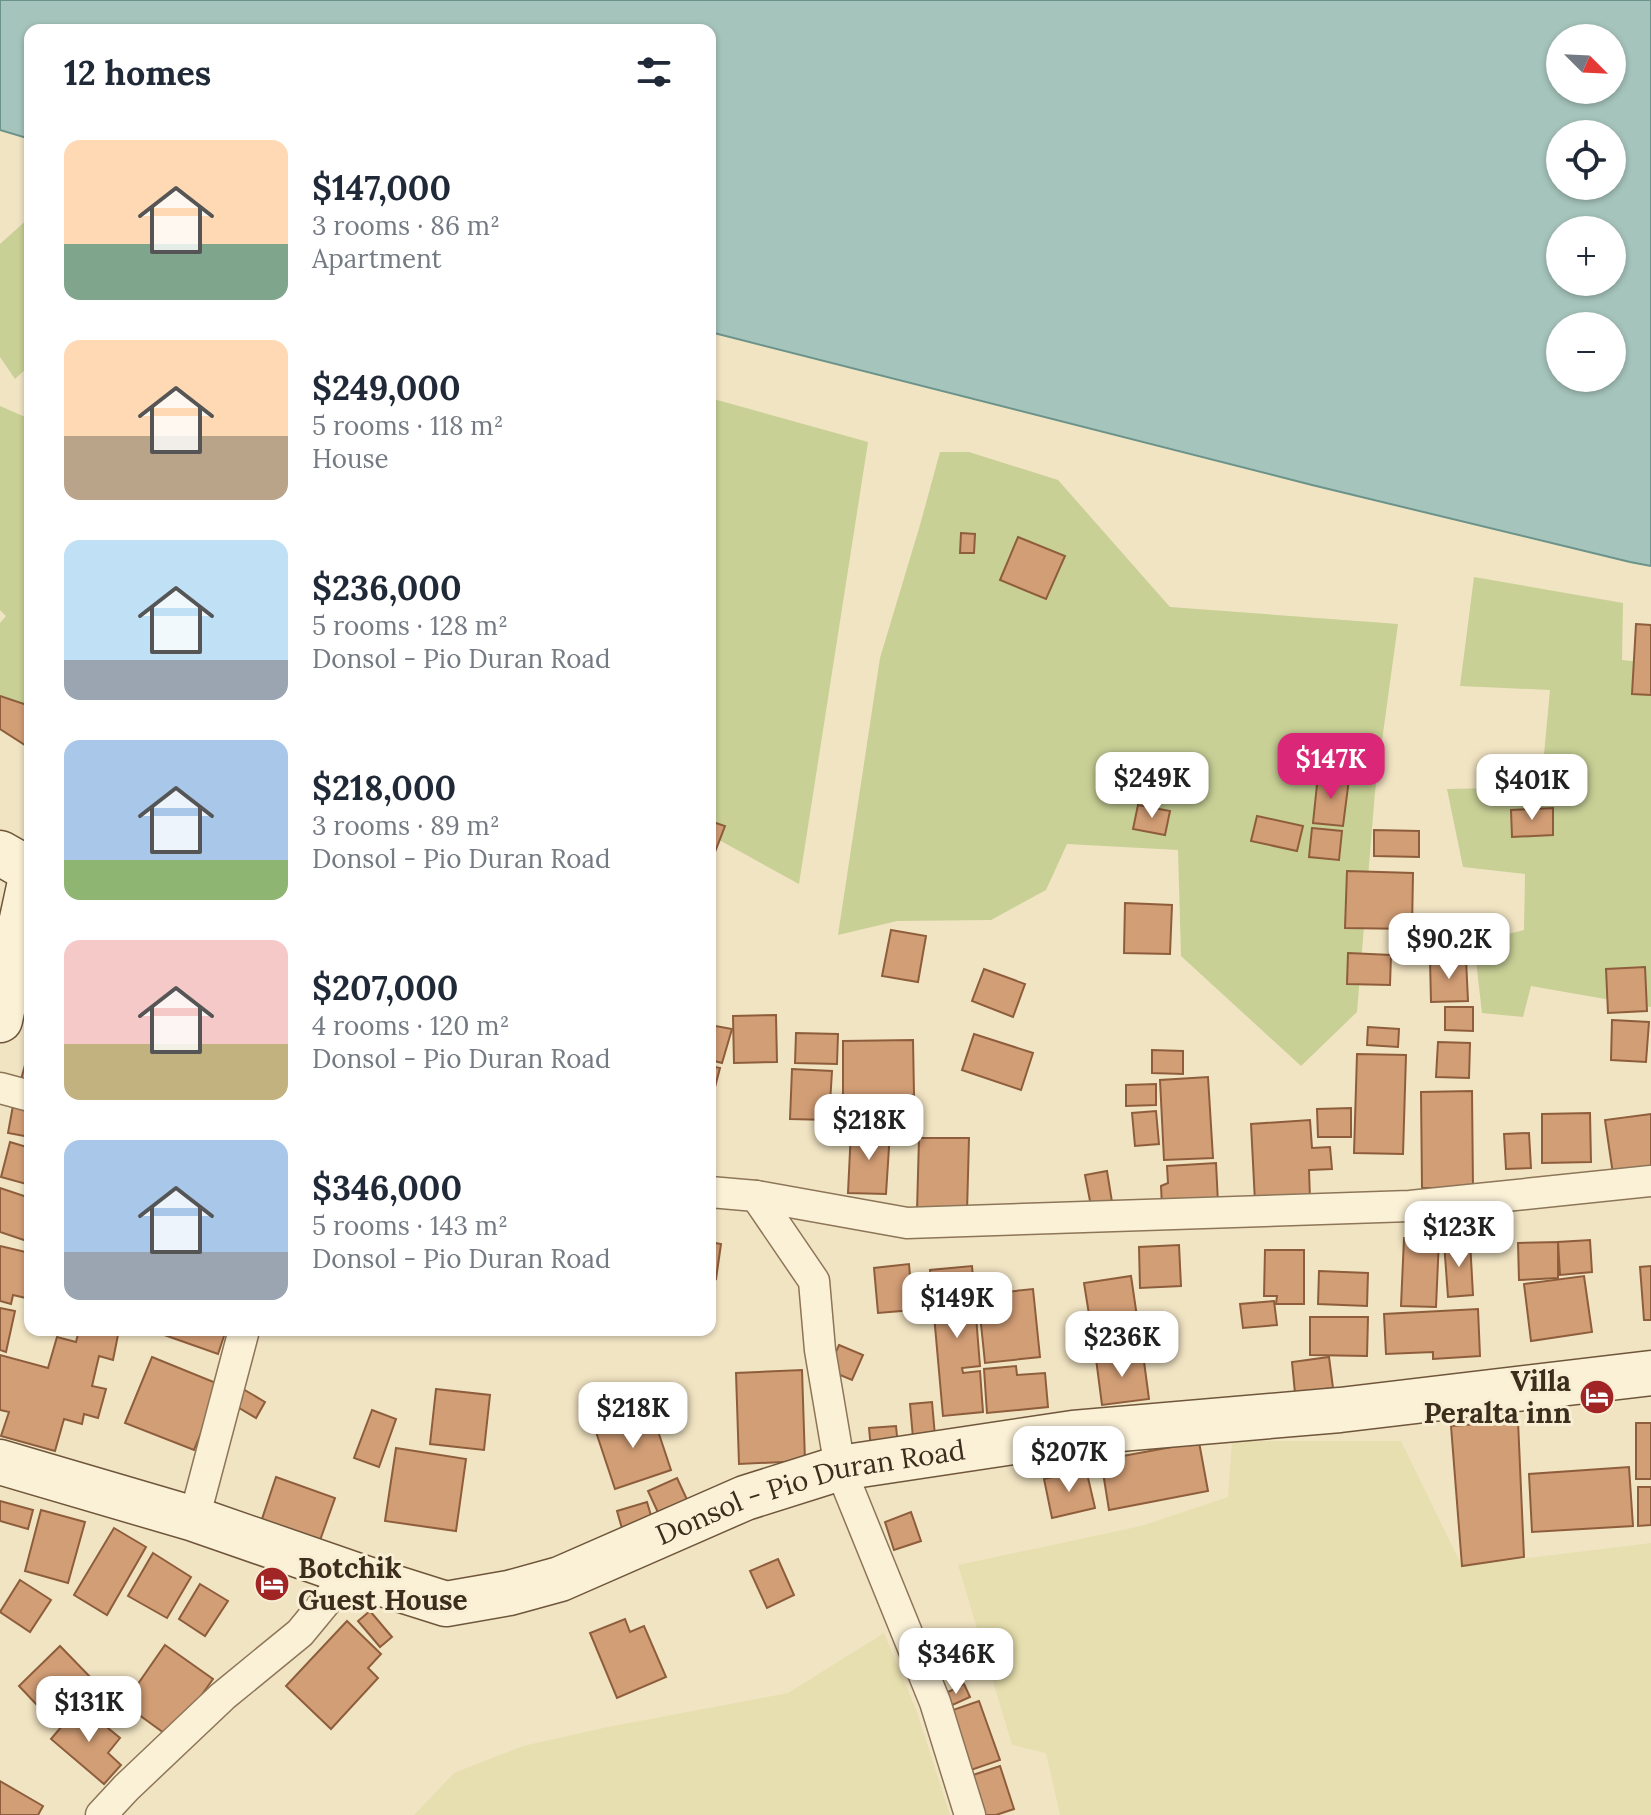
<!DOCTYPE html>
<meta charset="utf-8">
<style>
:root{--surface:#fff;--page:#f6f6f7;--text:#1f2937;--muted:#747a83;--accent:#db2777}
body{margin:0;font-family:Lora,serif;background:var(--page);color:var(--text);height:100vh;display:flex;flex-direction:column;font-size:30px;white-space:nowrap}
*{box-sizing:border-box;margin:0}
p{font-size:26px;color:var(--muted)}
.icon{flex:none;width:44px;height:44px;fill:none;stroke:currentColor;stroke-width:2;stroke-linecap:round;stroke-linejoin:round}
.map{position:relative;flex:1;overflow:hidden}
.side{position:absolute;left:24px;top:24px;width:692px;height:1312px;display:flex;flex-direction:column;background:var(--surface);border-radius:16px;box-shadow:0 2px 6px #0004}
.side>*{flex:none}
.needle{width:52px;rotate:114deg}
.buttons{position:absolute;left:1546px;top:24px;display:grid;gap:16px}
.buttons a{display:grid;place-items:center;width:80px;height:80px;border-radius:50%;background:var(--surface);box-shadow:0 2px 6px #0004;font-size:40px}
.price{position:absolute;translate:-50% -68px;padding:0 18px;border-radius:16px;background:#fff;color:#222;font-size:26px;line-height:52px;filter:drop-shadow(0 2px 4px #0008)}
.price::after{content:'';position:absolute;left:50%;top:48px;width:24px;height:18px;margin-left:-12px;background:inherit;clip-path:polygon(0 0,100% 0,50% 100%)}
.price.selected{background:var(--accent);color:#fff}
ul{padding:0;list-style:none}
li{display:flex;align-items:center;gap:24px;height:200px;padding:0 40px}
li span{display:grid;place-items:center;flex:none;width:224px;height:160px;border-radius:16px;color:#555}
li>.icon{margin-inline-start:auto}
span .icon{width:96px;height:96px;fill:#fffc;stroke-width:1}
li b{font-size:34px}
h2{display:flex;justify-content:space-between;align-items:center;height:96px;padding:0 40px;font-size:34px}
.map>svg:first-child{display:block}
.farmland{fill:#e7dfaf}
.green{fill:#c8d096}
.water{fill:#a5c4bb;stroke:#6b938a;stroke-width:2;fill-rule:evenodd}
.building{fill:#d29e76;stroke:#8e5e3c;stroke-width:2}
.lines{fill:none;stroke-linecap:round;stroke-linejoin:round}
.minor-casing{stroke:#8d7558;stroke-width:33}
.secondary-casing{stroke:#6f563b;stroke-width:47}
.minor{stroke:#fbf1d7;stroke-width:30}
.secondary{stroke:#fbf1d7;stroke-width:44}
.labels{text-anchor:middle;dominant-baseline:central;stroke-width:6;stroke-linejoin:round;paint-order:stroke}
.poi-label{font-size:28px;font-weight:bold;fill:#3c2d1d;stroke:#f8eed3;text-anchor:end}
.street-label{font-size:28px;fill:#3c2d1d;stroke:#f8eed3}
</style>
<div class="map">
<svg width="1651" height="1815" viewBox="0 0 1651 1815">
<rect width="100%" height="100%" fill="#f1e4c3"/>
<g class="farmland">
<path d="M1232 1441H1401L1462 1566 1651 1543V1815H1060L1046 1753 1012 1745 958 1565 1141 1526 1228 1497Z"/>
<path d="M884 1633 917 1712 950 1815H414L454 1773 523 1746 608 1727 788 1693Z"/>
</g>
<g class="green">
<path d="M30 217V365L15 379 0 357V244Z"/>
<path d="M710 398 868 442 799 884 710 835Z"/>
<path d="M0 406 30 419V700L19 711 0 696V623L6 616 0 610Z"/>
<path d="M940 452H969L1058 480 1170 607 1398 624 1375 792 1357 1012 1301 1066 1181 956 1178 850 1067 844 1046 890 991 920 897 921 838 935 880 658 920 525Z"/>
<path d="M1474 577 1623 603 1622 660 1651 663V1007L1531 986 1523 1017 1482 1013 1474 943 1524 930 1525 874 1463 867 1447 789 1541 787 1550 690 1460 686Z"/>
</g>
<path class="water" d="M0 0H1651V566L1630 562 1312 485 710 332V30H30V139L0 130ZM1560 38H1612V90H1560ZM1560 134H1612V186H1560ZM1560 230H1612V282H1560ZM1560 326H1612V378H1560Z"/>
<g class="building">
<path d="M961 533 975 534 974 553H960Z"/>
<path d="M1018 537 1065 556 1046 599 1000 580Z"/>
<path d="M1636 624 1651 625V695L1632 694Z"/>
<path d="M0 696 30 706V743L28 747 0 729Z"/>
<path d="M1318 775 1349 779 1343 826 1313 823Z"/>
<path d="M1138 805 1170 811 1165 835 1133 829Z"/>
<path d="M1553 808V835L1512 837 1511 810Z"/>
<path d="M1257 816 1303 826 1297 851 1251 841Z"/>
<path d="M710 821 725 826 710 865Z"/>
<path d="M1312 828 1342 831 1339 860 1309 857Z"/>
<path d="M1374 830 1419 831V857L1374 856Z"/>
<path d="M1347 871 1413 873 1412 929 1345 928Z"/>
<path d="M1125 903 1172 905 1170 954 1124 953Z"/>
<path d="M891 930 926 936 918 982 882 976Z"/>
<path d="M1348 953 1391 955 1390 985 1347 984Z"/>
<path d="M1466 959 1468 1001 1431 1002 1430 960Z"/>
<path d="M1645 967 1647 1011 1608 1013 1606 969Z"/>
<path d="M984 969 1025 984 1013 1017 972 1001Z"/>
<path d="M1445 1007H1473V1031L1445 1030Z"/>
<path d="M776 1015 777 1062 734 1063 733 1016Z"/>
<path d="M1612 1020 1649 1022 1646 1062 1611 1060Z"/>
<path d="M710 1025 732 1029 722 1063 710 1060Z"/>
<path d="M1368 1027 1399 1029 1398 1047 1367 1045Z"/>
<path d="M796 1033 838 1034 837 1064 795 1063Z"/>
<path d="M974 1034 1033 1053 1021 1090 962 1070Z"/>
<path d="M913 1040 914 1095H843V1041Z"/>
<path d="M1438 1042 1470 1043 1469 1078 1436 1077Z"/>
<path d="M30 1047V1086L20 1083Z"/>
<path d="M1152 1050 1183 1051V1074L1152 1073Z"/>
<path d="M1357 1054 1406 1055 1403 1154 1354 1153Z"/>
<path d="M710 1066 720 1068 710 1106Z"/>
<path d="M792 1069 832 1071 829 1120 790 1119Z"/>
<path d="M1208 1077 1213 1158 1164 1160 1160 1080Z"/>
<path d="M1156 1084V1105L1126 1106V1085Z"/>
<path d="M1472 1091 1473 1188H1422L1421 1092Z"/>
<path d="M14 1100 30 1103V1137L8 1133Z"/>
<path d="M1351 1108V1137H1318L1317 1109Z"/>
<path d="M1156 1111 1159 1144 1135 1146 1132 1113Z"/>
<path d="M1590 1113 1591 1162 1542 1163V1114Z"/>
<path d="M1651 1114V1176L1614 1181 1605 1120Z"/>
<path d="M1310 1120 1312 1148 1330 1147 1332 1169 1309 1170 1310 1199 1255 1202 1251 1124Z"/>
<path d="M851 1130 890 1132 886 1194 848 1193Z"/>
<path d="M1529 1133 1531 1168 1506 1169 1504 1134Z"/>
<path d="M919 1138H969L967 1212 917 1211Z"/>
<path d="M10 1142 30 1148V1185L1 1177Z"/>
<path d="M1216 1163 1218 1203 1162 1207 1161 1186 1168 1183 1167 1166Z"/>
<path d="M1107 1171 1112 1202 1091 1206 1085 1175Z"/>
<path d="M0 1188 30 1198V1242L0 1232Z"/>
<path d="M1404 1238 1439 1239 1436 1307 1401 1306Z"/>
<path d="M1590 1240 1592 1272 1560 1275 1558 1242Z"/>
<path d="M1470 1241 1473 1295 1448 1297 1444 1242Z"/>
<path d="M710 1242 721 1244 716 1279 710 1278Z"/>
<path d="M1558 1242V1278L1519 1280 1518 1243Z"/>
<path d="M1179 1245 1181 1286 1140 1288 1139 1247Z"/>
<path d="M0 1246 30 1253V1299L13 1295 11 1304 0 1301Z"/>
<path d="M1265 1250H1304V1304H1276L1277 1296H1264Z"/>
<path d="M909 1264 913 1310 878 1313 874 1268Z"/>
<path d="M972 1266 980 1366 962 1368 963 1373 980 1371 983 1412 943 1416 930 1270Z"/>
<path d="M1651 1266V1320H1644L1640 1267Z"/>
<path d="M1319 1271 1368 1273 1367 1306 1318 1304Z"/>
<path d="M1131 1276 1141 1344 1095 1352 1084 1283Z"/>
<path d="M1584 1276 1592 1332 1531 1341 1524 1284Z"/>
<path d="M1033 1289 1040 1357 985 1363 978 1295Z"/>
<path d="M1274 1301 1277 1325 1243 1328 1240 1304Z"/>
<path d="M0 1308 15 1311 6 1352 0 1350Z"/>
<path d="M1478 1309 1480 1356 1433 1359V1352L1386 1354 1384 1314Z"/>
<path d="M1310 1317H1368L1367 1356 1310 1355Z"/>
<path d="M79 1330H119L113 1360 99 1356 92 1386 106 1389 98 1418 84 1414 82 1424 64 1419 55 1451 1 1436 9 1412 0 1410V1355L48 1368 57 1337 76 1342Z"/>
<path d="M154 1330H226L218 1354 153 1331Z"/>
<path d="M839 1345 863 1355 852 1380 828 1370Z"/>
<path d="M1143 1354 1149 1399 1102 1405 1096 1359Z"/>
<path d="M152 1357 221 1385 194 1450 125 1423Z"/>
<path d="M1329 1357 1333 1388 1295 1393 1292 1362Z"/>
<path d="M1016 1366 1017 1375 1045 1373 1048 1407 987 1413 984 1369Z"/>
<path d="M802 1370 805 1461 739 1464 736 1373Z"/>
<path d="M243 1389 265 1402 256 1418 234 1405Z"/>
<path d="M436 1389 490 1395 484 1450 430 1444Z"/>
<path d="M932 1402 935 1436 913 1438 910 1404Z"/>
<path d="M372 1410 396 1419 379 1467 354 1458Z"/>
<path d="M651 1410 671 1470 615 1489 595 1429Z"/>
<path d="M1518 1421 1524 1557 1462 1566 1451 1426Z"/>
<rect x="1636" y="1423" width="15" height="56"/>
<path d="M896 1426 898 1446 871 1449 869 1428Z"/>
<path d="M1199 1442 1208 1491 1109 1510 1101 1460Z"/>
<path d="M396 1448 466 1459 456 1531 385 1521Z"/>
<path d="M1629 1467 1633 1526 1532 1532 1529 1474Z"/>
<path d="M1086 1469 1095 1508 1052 1518 1044 1479Z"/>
<path d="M276 1477 335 1498 318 1546 260 1525Z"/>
<path d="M677 1478 690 1506 661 1519 648 1491Z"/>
<path d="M1638 1487H1651V1525L1638 1526Z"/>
<path d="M0 1501 33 1510 28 1529 0 1521Z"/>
<path d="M647 1502 655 1529 625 1539 617 1511Z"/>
<path d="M41 1510 85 1522 68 1583 25 1571Z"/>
<path d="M911 1512 921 1541 894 1550 885 1522Z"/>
<path d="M114 1528 146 1547 107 1615 74 1595Z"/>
<path d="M153 1553 191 1577 167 1618 128 1596Z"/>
<path d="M778 1559 794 1595 767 1608 750 1571Z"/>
<path d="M20 1580 51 1600 30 1632 0 1612Z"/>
<path d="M200 1584 228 1601 205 1636 179 1619Z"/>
<path d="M370 1611 392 1637 380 1647 358 1621Z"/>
<path d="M625 1619 630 1632 644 1626 666 1677 617 1698 590 1633Z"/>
<path d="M347 1621 381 1654 368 1668 378 1678 331 1729 286 1686Z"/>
<path d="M165 1645 213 1679 171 1738 124 1704Z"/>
<path d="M60 1646 96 1683 55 1724 19 1686Z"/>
<path d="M964 1684 970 1697 948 1707 942 1695Z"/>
<path d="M979 1701 1000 1760 968 1771 947 1712Z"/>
<path d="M80 1705 120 1738 108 1753 121 1765 104 1784 51 1739Z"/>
<path d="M1000 1766 1014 1809 996 1815H982L970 1776Z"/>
<path d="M0 1781 43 1806 38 1815H0Z"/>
</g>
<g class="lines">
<defs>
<g id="minor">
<path d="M0 1088 30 1096"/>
<path d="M710 1192 756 1196 907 1223 1410 1206 1651 1181"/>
<path d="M756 1196 814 1281 820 1350 840 1468 935 1702 970 1815"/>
<path d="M194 1519 244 1330"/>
<path d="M101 1815 126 1788 223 1696 300 1633 338 1587 367 1579"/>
</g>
<g id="secondary">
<path d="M0 853 30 870"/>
<path d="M0 1020 30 882"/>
<path id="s1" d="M0 1462 194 1519 367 1579 446 1604 509 1593 560 1579 745 1498 840 1468 1073 1433 1340 1410 1651 1373"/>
</g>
</defs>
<use href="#minor" class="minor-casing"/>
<use href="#secondary" class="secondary-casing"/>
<use href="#minor" class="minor"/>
<use href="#secondary" class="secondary"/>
</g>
<defs>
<symbol id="hotel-disc" viewBox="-11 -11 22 22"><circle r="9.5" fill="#a02524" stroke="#f8eed3"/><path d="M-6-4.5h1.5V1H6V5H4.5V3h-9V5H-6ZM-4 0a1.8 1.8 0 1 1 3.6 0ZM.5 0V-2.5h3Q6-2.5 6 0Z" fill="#fff"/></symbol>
</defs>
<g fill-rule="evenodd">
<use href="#hotel-disc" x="1577" y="1377" width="40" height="40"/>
<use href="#hotel-disc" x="252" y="1564" width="40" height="40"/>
</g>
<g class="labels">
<g class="poi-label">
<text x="1571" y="1381">Villa<tspan x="1571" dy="32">Peralta inn</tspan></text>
<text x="298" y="1568" text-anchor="start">Botchik<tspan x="298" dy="32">Guest House</tspan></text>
</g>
<g class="street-label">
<text stroke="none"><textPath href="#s1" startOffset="852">Donsol - Pio Duran Road</textPath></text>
</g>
</g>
</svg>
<div class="buttons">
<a><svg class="needle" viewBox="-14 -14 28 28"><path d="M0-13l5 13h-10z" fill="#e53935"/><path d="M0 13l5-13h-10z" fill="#747a83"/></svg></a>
<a><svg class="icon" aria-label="locate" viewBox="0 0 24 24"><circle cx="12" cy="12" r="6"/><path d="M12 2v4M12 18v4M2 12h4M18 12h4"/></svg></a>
<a>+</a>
<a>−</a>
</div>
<b class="price selected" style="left:1331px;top:801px">$147K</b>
<b class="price" style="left:1152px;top:820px">$249K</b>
<b class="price" style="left:1532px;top:822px">$401K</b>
<b class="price" style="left:1449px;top:981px">$90.2K</b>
<b class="price" style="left:869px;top:1162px">$218K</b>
<b class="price" style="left:1459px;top:1269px">$123K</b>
<b class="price" style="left:957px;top:1340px">$149K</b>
<b class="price" style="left:1122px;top:1379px">$236K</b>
<b class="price" style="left:633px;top:1450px">$218K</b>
<b class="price" style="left:1069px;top:1494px">$207K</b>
<b class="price" style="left:956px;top:1696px">$346K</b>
<b class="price" style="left:89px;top:1744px">$131K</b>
<section class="side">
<h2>12 homes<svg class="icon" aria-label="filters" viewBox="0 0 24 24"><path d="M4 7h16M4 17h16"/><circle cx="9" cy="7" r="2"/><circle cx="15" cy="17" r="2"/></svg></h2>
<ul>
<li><span style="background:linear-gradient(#ffd9b3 65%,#7fa58c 0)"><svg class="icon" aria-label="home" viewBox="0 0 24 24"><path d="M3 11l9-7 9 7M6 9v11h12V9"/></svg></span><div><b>$147,000</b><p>3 rooms · 86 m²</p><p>Apartment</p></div></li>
<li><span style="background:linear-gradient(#ffd9b3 60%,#b9a48a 0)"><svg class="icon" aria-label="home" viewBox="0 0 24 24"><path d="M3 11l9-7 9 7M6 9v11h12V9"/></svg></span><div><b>$249,000</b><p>5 rooms · 118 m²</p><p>House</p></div></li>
<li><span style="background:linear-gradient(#bfe0f5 75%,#9aa5b1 0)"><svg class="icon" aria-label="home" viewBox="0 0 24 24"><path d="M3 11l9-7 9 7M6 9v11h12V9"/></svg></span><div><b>$236,000</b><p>5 rooms · 128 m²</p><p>Donsol - Pio Duran Road</p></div></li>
<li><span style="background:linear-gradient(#a9c7e8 75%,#8fb573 0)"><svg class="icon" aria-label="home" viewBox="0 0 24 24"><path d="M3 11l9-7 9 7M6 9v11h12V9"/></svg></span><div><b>$218,000</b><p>3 rooms · 89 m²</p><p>Donsol - Pio Duran Road</p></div></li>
<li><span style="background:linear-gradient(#f6c9c9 65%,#c2b280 0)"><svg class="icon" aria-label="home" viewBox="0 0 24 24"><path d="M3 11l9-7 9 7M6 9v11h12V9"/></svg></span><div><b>$207,000</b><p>4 rooms · 120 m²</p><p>Donsol - Pio Duran Road</p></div></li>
<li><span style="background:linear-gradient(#a9c7e8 70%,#9aa5b1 0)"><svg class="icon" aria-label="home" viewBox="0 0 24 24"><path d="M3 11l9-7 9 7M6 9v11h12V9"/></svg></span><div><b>$346,000</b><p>5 rooms · 143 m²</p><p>Donsol - Pio Duran Road</p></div></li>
</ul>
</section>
</div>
